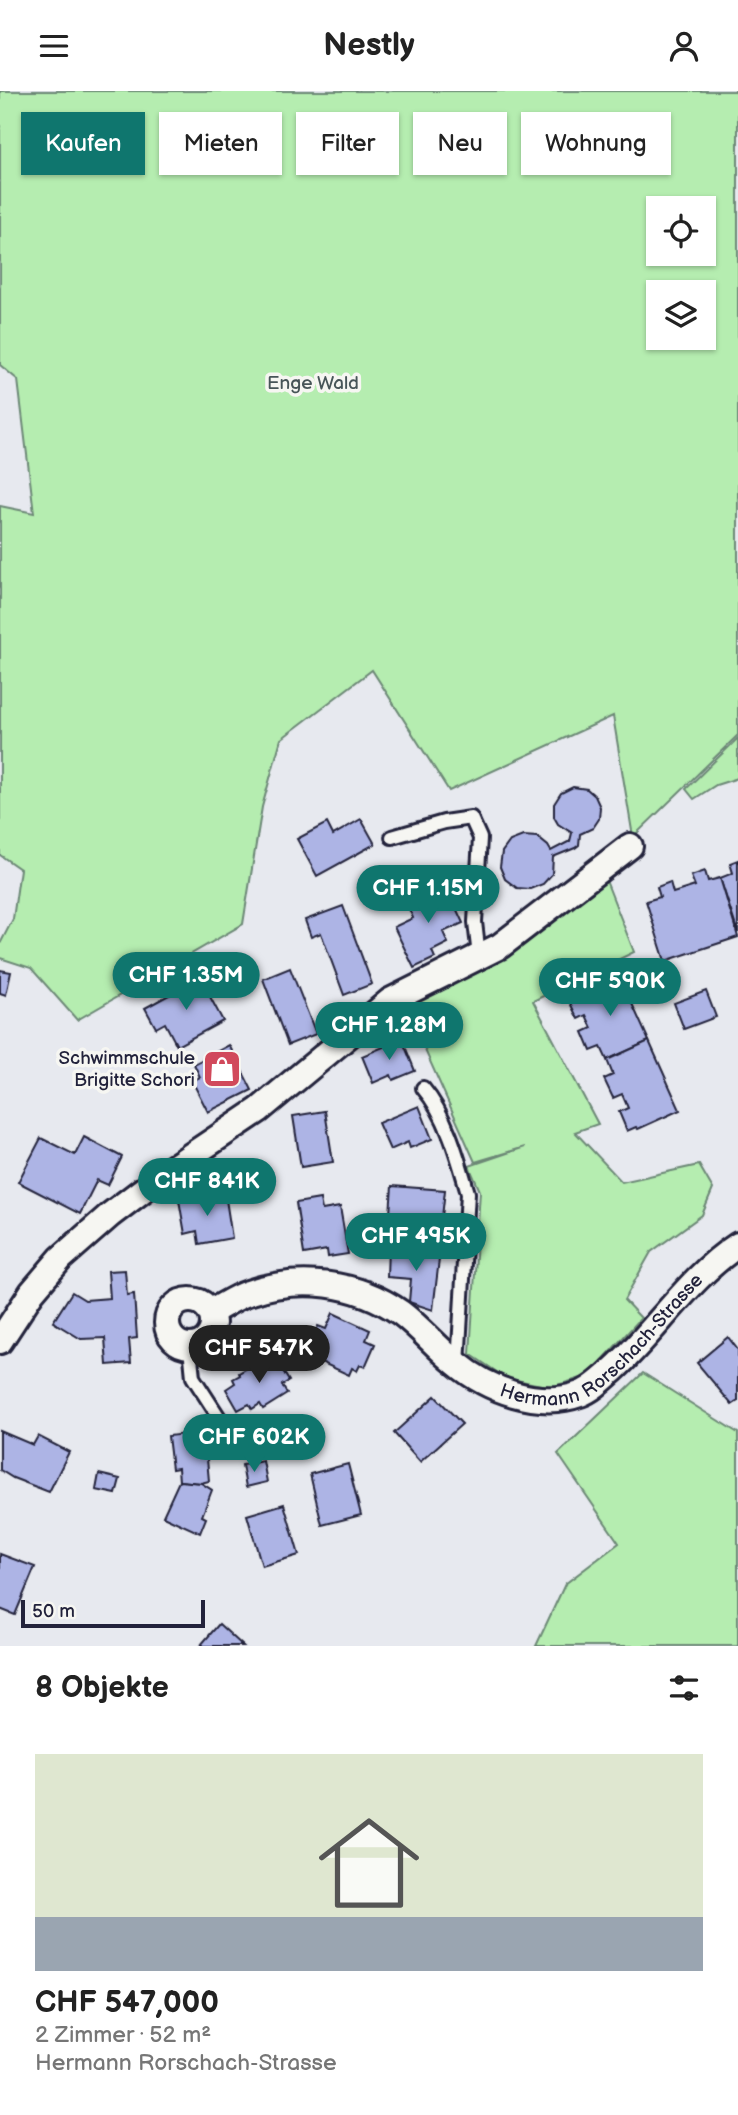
<!DOCTYPE html>
<html lang="de">
<meta charset="utf-8">
<style>
:root{--surface:#fff;--page:#f6f6f6;--text:#222;--muted:#767676;--accent:#0f766e}
body{margin:0;font-family:"Balsamiq Sans",sans-serif;background:var(--page);color:var(--text);height:100vh;display:flex;flex-direction:column;font-size:26px;white-space:nowrap}
*{box-sizing:border-box;margin:0}
p{font-size:23px;color:var(--muted)}
.icon{flex:none;width:38px;height:38px;fill:none;stroke:currentColor;stroke-width:2;stroke-linecap:round;stroke-linejoin:round}
.map{position:relative;height:1555px;overflow:hidden}
.panel{display:flex;flex-direction:column;background:var(--surface);flex:1}
.panel>*{flex:none}
.hud{position:absolute;left:21px;top:21px;width:696px;height:63px;display:flex;gap:14px}
.fabs{position:absolute;left:646px;top:105px;display:grid;gap:14px}
.fabs a{display:grid;place-items:center;width:70px;height:70px;border-radius:0px;background:var(--surface);box-shadow:0 2px 5px #0004;font-size:35px}
.scale{position:absolute;left:21px;bottom:18px;width:184px;box-sizing:border-box;padding-left:7px;border:4px solid #22223b;border-top:0;font-size:19px;line-height:24px;white-space:nowrap;color:#22223b;-webkit-text-stroke:5px #f6f6f2;paint-order:stroke}
.price{position:absolute;translate:-50% -60px;padding:0 16px;border-radius:24px;background:var(--accent);color:#fff;font-size:23px;line-height:46px;filter:drop-shadow(0 2px 4px #0008)}
.price::after{content:'';position:absolute;left:50%;top:42px;width:21px;height:16px;margin-left:-10px;background:inherit;clip-path:polygon(0 0,100% 0,50% 100%)}
.price.current{background:#222;color:#fff}
ul{padding:0;list-style:none}
li{display:grid;align-content:center;gap:14px;height:371px;padding:0 35px}
li span{display:grid;place-items:center;height:217px;border-radius:0px;color:#555}
li>.icon{margin-inline-start:auto}
span .icon{width:126px;height:126px;fill:#fffc;stroke-width:1}
li b{font-size:30px}
h2{display:flex;justify-content:space-between;align-items:center;height:84px;padding:0 35px;font-size:30px}
.pill{padding:0 24px;border-radius:0px;background:var(--surface);box-shadow:0 2px 5px #0004;font-size:24px;line-height:63px}
.pill.current{background:var(--accent);color:#fff}
header{display:flex;justify-content:space-between;align-items:center;height:91px;padding:0 35px;background:var(--surface);font-size:32px;font-weight:800}
.map>svg:first-child{display:block}
.green{fill:#b5edb0;stroke:#6c8876;stroke-width:2;fill-rule:evenodd}
.building{fill:#adb4e5;stroke:#22223b;stroke-width:2}
.lines{fill:none;stroke-linecap:round;stroke-linejoin:round}
.lane-casing{stroke:#22223b;stroke-width:18}
.street-casing{stroke:#22223b;stroke-width:30}
.lane{stroke:#f6f6f2;stroke-width:12}
.street{stroke:#f6f6f2;stroke-width:24}
.labels{text-anchor:middle;dominant-baseline:central;stroke-width:7;stroke-linejoin:round;paint-order:stroke}
.park-label{font-size:19px;fill:#475558;stroke:#f6f6f2}
.poi-label{font-size:19px;fill:#22223b;stroke:#f6f6f2;text-anchor:end}
.street-label{font-size:19px;fill:#22223b;stroke:#f6f6f2}
</style>
<header><svg class="icon" aria-label="menu" viewBox="0 0 24 24"><path d="M4 6h16M4 12h16M4 18h16"/></svg>Nestly<svg class="icon" aria-label="person" viewBox="0 0 24 24"><circle cx="12" cy="8" r="4"/><path d="M4 21q1-7 8-7t8 7"/></svg></header>
<div class="map">
<svg width="738" height="1555" viewBox="0 0 738 1555">
<rect width="100%" height="100%" fill="#e7e9ef"/>
<filter id="ink" filterUnits="userSpaceOnUse"><feTurbulence type="fractalNoise" baseFrequency=".0143" numOctaves="2"/><feDisplacementMap in="SourceGraphic" scale="14" xChannelSelector="R" yChannelSelector="G"/><feConvolveMatrix kernelMatrix="1 2 1 2 8 2 1 2 1" color-interpolation-filters="sRGB"/></filter>
<g filter="url(#ink)">
<g class="green">
<path d="M0 0H738V644L633 746 613 625 449 700 372 579 281 648 262 716 243 833 77 929 31 877 0 867V853L13 828 20 778 0 764V415L34 422 18 289 0 274ZM658 117H704V163H658ZM658 201H704V247H658Z"/>
<path d="M738 647V687L716 694 694 708 686 698Z"/>
<path d="M605 787 634 861 533 910 598 1033 575 1041 622 1091 699 1074 713 1098 702 1124 651 1161 624 1209 641 1227 588 1285 551 1296 506 1287 470 1263 480 1100 469 1075 525 1056 475 1071 404 912Z"/>
<path d="M643 1282 738 1342V1555H536L565 1493 619 1452 558 1363Z"/>
</g>
<g class="building">
<path d="M573 696 587 698 595 705 600 716 599 728 593 737 580 743 579 754 575 757 553 766 552 783 543 793 530 798 517 797 505 788 500 776 502 761 510 750 523 745 537 746 548 755 551 760 570 750 572 742 558 733 554 726V713L561 702Z"/>
<path d="M361 728 375 753 317 785 297 748 327 732 333 744Z"/>
<path d="M738 769V842L720 787 733 782 730 772Z"/>
<path d="M705 780 708 790 720 787 738 846 665 870 646 810 660 806 657 796 670 791 673 802 695 795 691 785Z"/>
<path d="M445 793 463 832 443 841 448 852 432 860 435 867 414 877 394 836 413 827 406 811Z"/>
<path d="M343 815 372 893 344 904 321 842 311 846 305 829Z"/>
<path d="M290 877 316 943 288 954 263 888Z"/>
<path d="M0 879 11 881 6 904 0 902Z"/>
<path d="M619 884 649 950 607 969 601 956 591 960 583 941 592 937 586 924 578 928 569 910 578 906 577 903Z"/>
<path d="M200 887 223 930 177 955 165 932 156 937 145 917Z"/>
<path d="M706 900 716 926 684 938 674 912Z"/>
<path d="M402 948 415 980 393 989 391 984 373 992 362 965Z"/>
<path d="M649 950 680 1019 638 1038 636 1036 627 1040 619 1021 628 1017 622 1003 613 1007 604 988 613 984 607 969Z"/>
<path d="M229 954 252 999 208 1021 192 990 200 986 194 973Z"/>
<path d="M419 1015 432 1048 410 1057 408 1051 390 1059 378 1032Z"/>
<path d="M325 1020 333 1071 301 1076 293 1025Z"/>
<path d="M84 1046 122 1066 108 1094 97 1089 80 1123 18 1091 41 1047 75 1064Z"/>
<path d="M392 1095 445 1099 442 1126H438L437 1139 413 1137 414 1125 390 1123Z"/>
<path d="M225 1102 232 1147 199 1153 197 1140 185 1143 179 1109Z"/>
<path d="M320 1108 322 1119 340 1116 348 1163 328 1166 327 1159 304 1163 296 1112Z"/>
<path d="M388 1157 440 1160 433 1219 409 1211 411 1188 387 1186Z"/>
<path d="M125 1179 127 1204 134 1203 137 1247 129 1248 131 1272 107 1274 105 1247 81 1248 53 1231 72 1201 85 1209 110 1207 108 1180Z"/>
<path d="M333 1222 370 1239 366 1249 375 1253 365 1276 360 1274 357 1280 352 1277 349 1284 312 1267 317 1256 310 1253 318 1235 326 1238Z"/>
<path d="M728 1246 738 1259V1310L732 1314 697 1272Z"/>
<path d="M266 1266 270 1273 276 1269 289 1290 282 1294 287 1303 263 1318 260 1313 252 1318 249 1313 238 1319 226 1298 235 1292 233 1288 240 1284 239 1282Z"/>
<path d="M435 1305 462 1333 420 1371 394 1342Z"/>
<path d="M0 1340 33 1354 38 1345 69 1361 49 1401 13 1387 0 1379Z"/>
<path d="M209 1340 212 1356 206 1357 209 1390 201 1392 179 1390 178 1377 172 1378 168 1345Z"/>
<path d="M263 1370 267 1391 246 1396 242 1374Z"/>
<path d="M348 1373 361 1424 322 1434 310 1383Z"/>
<path d="M99 1383 120 1388 116 1403 96 1399Z"/>
<path d="M179 1390 201 1392 212 1399 202 1425 206 1427 200 1442 163 1425Z"/>
<path d="M284 1413 299 1464 262 1475 247 1424Z"/>
<path d="M0 1463 35 1476 15 1524 0 1518Z"/>
<path d="M219 1533 243 1555H200Z"/>
</g>
<g class="lines">
<defs>
<g id="lane">
<path d="M392 746 444 731 471 727 480 747 475 831 479 865"/>
<path d="M423 997C447 1025 458 1067 468 1102L458 1274"/>
<path d="M190 1256 193 1286 231 1345 252 1358"/>
</g>
<g id="street">
<circle cx="190" cy="1232" r="23"/>
<path id="s1" d="M211 1221C223 1215 235 1206 248 1202 299 1184 357 1191 401 1222 421 1237 437 1257 456 1272 488 1299 539 1318 580 1303 592 1299 605 1286 614 1278 657 1239 689 1186 738 1154"/>
<path d="M0 1250 32 1201 61 1167 110 1124 168 1080 259 1019 390 910 500 855 630 755"/>
</g>
</defs>
<use href="#lane" class="lane-casing"/>
<use href="#street" class="street-casing"/>
<use href="#lane" class="lane"/>
<use href="#street" class="street"/>
</g>
</g>
<defs>
<symbol id="shop-square" viewBox="-11 -11 22 22"><rect x="-9" y="-9" width="18" height="18" rx="4" fill="#d1495b" stroke="#f6f6f2"/><path d="M-5-2.5h2.3a2.7 3.5 0 0 1 5.4 0H5L5.5 6h-11ZM-1.5-2.5h3a1.5 2.3 0 0 0-3 0Z" fill="#fff"/></symbol>
</defs>
<g fill-rule="evenodd">
<use href="#shop-square" x="200" y="956" width="44" height="44"/>
</g>
<g class="labels">
<g class="park-label">
<text x="313" y="292">Enge Wald</text>
</g>
<g class="poi-label">
<text x="195" y="967">Schwimmschule<tspan x="195" dy="22">Brigitte Schori</tspan></text>
</g>
<g class="street-label">
<text stroke="none"><textPath href="#s1" startOffset="453">Hermann Rorschach-Strasse</textPath></text>
</g>
</g>
</svg>
<div class="fabs">
<a><svg class="icon" aria-label="locate" viewBox="0 0 24 24"><circle cx="12" cy="12" r="6"/><path d="M12 2v4M12 18v4M2 12h4M18 12h4"/></svg></a>
<a><svg class="icon" aria-label="layers" viewBox="0 0 24 24"><path d="M12 4l9 5-9 5-9-5zM3 14l9 5 9-5"/></svg></a>
</div>
<div class="scale">50 m</div>
<b class="price" style="left:428px;top:834px">CHF 1.15M</b>
<b class="price" style="left:186px;top:921px">CHF 1.35M</b>
<b class="price" style="left:610px;top:927px">CHF 590K</b>
<b class="price" style="left:389px;top:971px">CHF 1.28M</b>
<b class="price" style="left:207px;top:1127px">CHF 841K</b>
<b class="price" style="left:416px;top:1182px">CHF 495K</b>
<b class="price current" style="left:259px;top:1294px">CHF 547K</b>
<b class="price" style="left:254px;top:1383px">CHF 602K</b>
<div class="hud">
<a class="pill current">Kaufen</a>
<a class="pill">Mieten</a>
<a class="pill">Filter</a>
<a class="pill">Neu</a>
<a class="pill">Wohnung</a>
</div>
</div>
<section class="panel">
<h2>8 Objekte<svg class="icon" aria-label="filters" viewBox="0 0 24 24"><path d="M4 7h16M4 17h16"/><circle cx="9" cy="7" r="2"/><circle cx="15" cy="17" r="2"/></svg></h2>
<ul>
<li><span style="background:linear-gradient(#dfe7d0 75%,#9aa5b1 0)"><svg class="icon" aria-label="home" viewBox="0 0 24 24"><path d="M3 11l9-7 9 7M6 9v11h12V9"/></svg></span><div><b>CHF 547,000</b><p>2 Zimmer · 52 m²</p><p>Hermann Rorschach-Strasse</p></div></li>
</ul>
</section>
